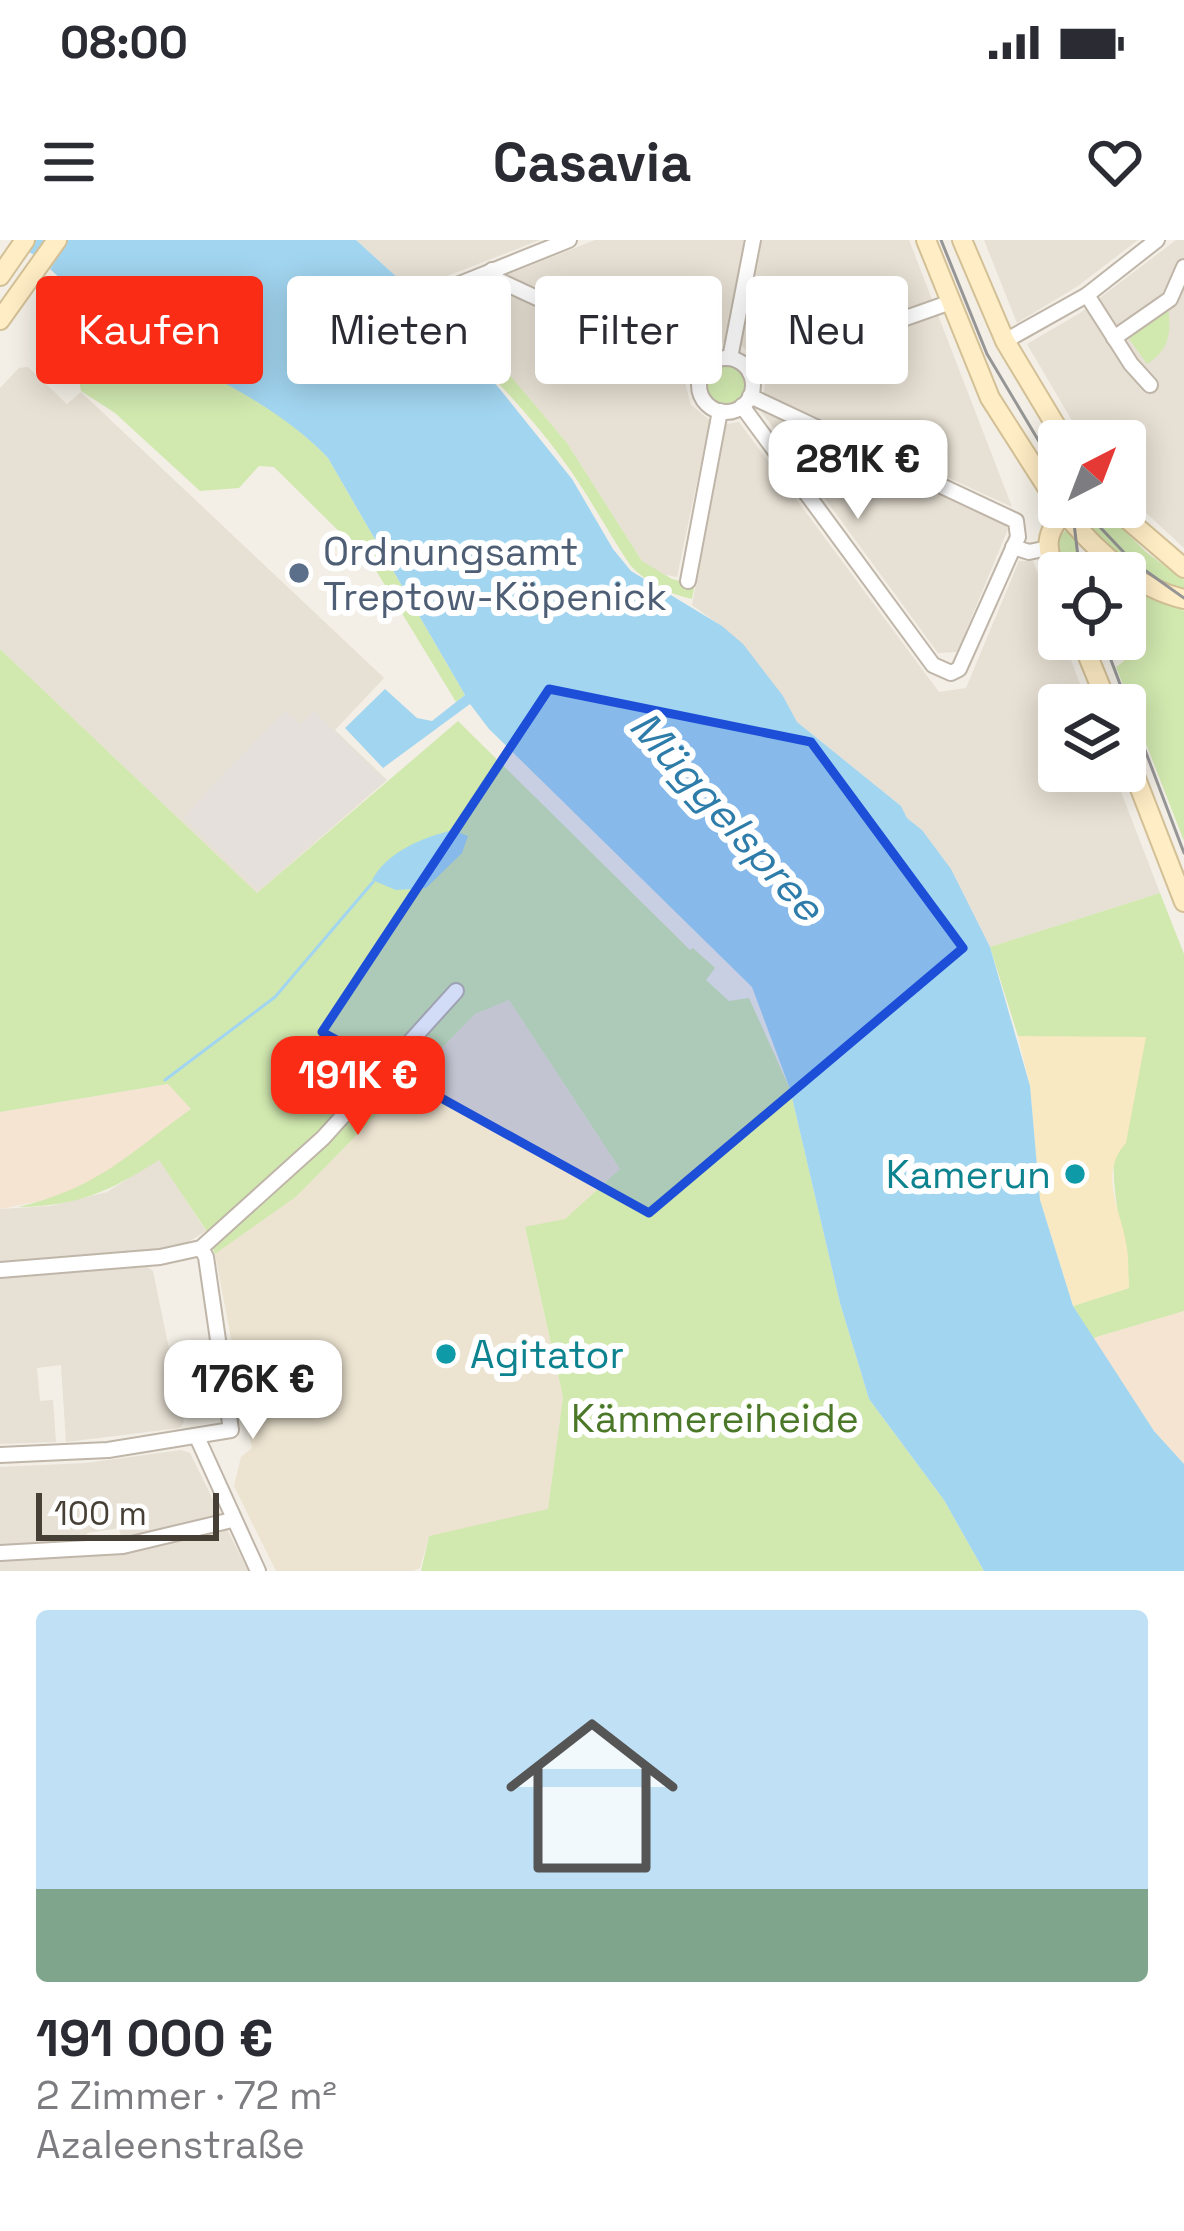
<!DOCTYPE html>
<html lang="de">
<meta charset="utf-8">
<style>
:root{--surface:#fff;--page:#f2f2f3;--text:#2b2b33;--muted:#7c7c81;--accent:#fa2c16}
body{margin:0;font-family:"Space Grotesk",sans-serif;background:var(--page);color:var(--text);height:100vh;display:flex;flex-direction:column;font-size:45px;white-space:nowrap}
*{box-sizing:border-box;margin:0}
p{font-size:39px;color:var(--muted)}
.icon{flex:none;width:66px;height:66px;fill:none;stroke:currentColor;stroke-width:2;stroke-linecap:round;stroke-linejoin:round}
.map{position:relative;height:1331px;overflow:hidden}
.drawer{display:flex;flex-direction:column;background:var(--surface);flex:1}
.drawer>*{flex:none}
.hud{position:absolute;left:36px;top:36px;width:1113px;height:108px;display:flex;gap:24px}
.needle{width:78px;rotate:42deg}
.buttons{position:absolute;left:1038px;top:180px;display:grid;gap:24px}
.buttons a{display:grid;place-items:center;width:108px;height:108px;border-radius:12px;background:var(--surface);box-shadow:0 6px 30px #0003;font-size:60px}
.scale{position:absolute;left:36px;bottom:30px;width:183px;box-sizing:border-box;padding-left:12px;border:6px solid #463f35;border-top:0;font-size:33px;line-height:42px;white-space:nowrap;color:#463f35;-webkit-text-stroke:9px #fff;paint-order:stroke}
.price{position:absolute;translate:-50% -102px;padding:0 27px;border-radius:24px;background:#fff;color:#222;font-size:39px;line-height:78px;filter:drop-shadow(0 3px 6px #0008)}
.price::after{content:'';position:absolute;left:50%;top:72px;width:36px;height:27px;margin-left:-18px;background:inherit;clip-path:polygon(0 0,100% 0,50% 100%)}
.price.selected{background:var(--accent);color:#fff}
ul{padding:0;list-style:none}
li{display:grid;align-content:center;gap:24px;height:636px;padding:0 36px}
li span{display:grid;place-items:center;height:372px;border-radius:12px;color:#555}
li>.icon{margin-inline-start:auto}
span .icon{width:216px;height:216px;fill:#fffc;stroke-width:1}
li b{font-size:51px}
.pill{padding:0 42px;border-radius:12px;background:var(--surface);box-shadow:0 6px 30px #0003;font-size:42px;line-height:108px}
.pill.selected{background:var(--accent);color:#fff}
.status{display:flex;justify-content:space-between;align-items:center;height:84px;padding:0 60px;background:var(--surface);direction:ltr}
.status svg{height:33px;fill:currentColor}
header{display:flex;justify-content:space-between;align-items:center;height:156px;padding:0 36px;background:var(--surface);font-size:54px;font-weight:700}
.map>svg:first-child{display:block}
.residential{fill:#e7e0d4}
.commercial{fill:#f5e4d1}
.industrial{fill:#e5e0db}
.education{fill:#ece3d0}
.green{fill:#d1e8af}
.sand{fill:#f8e9c2}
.water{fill:#a2d5f0}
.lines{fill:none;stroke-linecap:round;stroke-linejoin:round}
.stream{stroke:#a2d5f0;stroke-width:3}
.street-casing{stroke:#bfb6a9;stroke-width:18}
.secondary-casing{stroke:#d3c096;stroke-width:22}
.street{stroke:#fff;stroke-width:14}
.secondary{stroke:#ffedc5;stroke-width:18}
.tram{stroke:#969696;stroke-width:3}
.marked{fill:#1d4ed8;fill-opacity:0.2;stroke:#1d4ed8;stroke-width:9;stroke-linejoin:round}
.service-dot{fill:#5c6f8a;stroke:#fff;stroke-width:4.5}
.culture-dot{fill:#0f9aa8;stroke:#fff;stroke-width:4.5}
.labels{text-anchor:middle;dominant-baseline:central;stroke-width:12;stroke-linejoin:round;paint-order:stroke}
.service-label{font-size:39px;fill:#4e5e75;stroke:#fff;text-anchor:start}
.culture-label{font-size:39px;fill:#0d838f;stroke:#fff;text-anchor:end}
.park-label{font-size:39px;fill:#4b7828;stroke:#fff}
.water-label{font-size:42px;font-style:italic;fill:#2d7caa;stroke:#fff}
</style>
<div class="status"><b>08:00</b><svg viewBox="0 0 49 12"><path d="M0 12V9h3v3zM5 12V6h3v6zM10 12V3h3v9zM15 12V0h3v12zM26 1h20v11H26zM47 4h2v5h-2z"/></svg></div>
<header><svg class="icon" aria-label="menu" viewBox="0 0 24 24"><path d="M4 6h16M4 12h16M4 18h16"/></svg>Casavia<svg class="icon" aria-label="heart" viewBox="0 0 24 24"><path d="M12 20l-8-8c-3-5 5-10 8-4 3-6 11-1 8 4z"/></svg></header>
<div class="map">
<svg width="1184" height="1331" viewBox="0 0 1184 1331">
<rect width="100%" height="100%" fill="#f3efe6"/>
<g class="residential">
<path d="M356 0H540L411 50Z"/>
<path d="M595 0H745L726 102 708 108 694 121 507 35Z"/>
<path d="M762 0H909L933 62 759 122 741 105Z"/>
<path d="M984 0H1138L1078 46 1017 83Z"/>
<path d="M1176 0H1184V308L1125 253V201H1084L1027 104 1080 73Z"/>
<path d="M485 44 687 135 685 143 691 165 710 180 677 337 660 334 642 321 567 203 445 59Z"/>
<path d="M938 75 1012 267 764 153 765 135Z"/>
<path d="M28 127 67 164 81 152 384 438 335 490 387 540 257 653 0 409V148L19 128Z"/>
<path d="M758 167 1004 282 1008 289 957 412 938 413Z"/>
<path d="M739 182 939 452 966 448 1019 321H1033L1059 389V399H1063L1088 465H1059V531H1113L1160 653 990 707 951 629 922 590 907 578 901 566 797 482 783 456 721 386 692 365 726 184Z"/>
<path d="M159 919 206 991 185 1004 158 1012 0 1024V969L51 966 107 952Z"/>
<path d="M147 1027 153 1031 184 1182 180 1188 66 1202 61 1125 37 1128 40 1161 53 1160 56 1202 0 1204V1038Z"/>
<path d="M181 1210 190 1213 223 1280 122 1300 119 1288 87 1293V1302L0 1305V1227L86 1223Z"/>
<path d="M226 1287 248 1331H0V1319L122 1315 123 1309Z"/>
</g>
<g class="commercial">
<path d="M169 844 191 869 111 931 55 958 0 969V872Z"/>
<path d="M1184 1071V1224L1154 1191 1093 1098Z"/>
</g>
<path class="industrial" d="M285 470 300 484 313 471 385 540 258 650 183 577Z"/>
<path class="education" d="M509 760 620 929 565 979 525 988 563 1157 548 1270 429 1296 420 1328 413 1331H276L234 1246 241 1217 252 1208 215 1014 297 956 475 774Z"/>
<g class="green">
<path d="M432 43 567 203 642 321 672 339 695 344 692 359C668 354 647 343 630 325 606 289 586 250 560 216 516 156 459 106 415 49Z"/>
<path d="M1168 65C1171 92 1171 108 1147 124L1127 96Z"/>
<path d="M68 66C150 106 267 152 328 218L465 455 456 462 372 324 274 227 259 226 239 248 200 251 115 173 81 151 79 141 104 108 56 82Z"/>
<circle cx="725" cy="144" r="21"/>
<path d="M1094 267H1101L1146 312 1184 340V354C1157 344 1075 307 1094 271L1103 278Z"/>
<path d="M1067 289 1075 292 1079 333H1063L1058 299Z"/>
<path d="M1125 340 1184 371V601L1116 427 1124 421 1116 399H1125Z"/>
<path d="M0 409 257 653 458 481 690 710 693 708 715 728 706 740 729 761 749 758 790 849 840 1063 869 1159 944 1260 984 1331H421L429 1296 548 1269 563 1157 525 987 565 979 620 929 509 760 475 774 297 956 215 1014 206 990 159 920C108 952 79 966 18 967 98 948 127 915 191 869L168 844 0 872Z"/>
<path d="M1160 653 1184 714V1071L1093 1098 1073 1066 1129 1048C1127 1002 1111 961 1114 916L1023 797 1018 796 990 707Z"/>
</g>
<path class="sand" d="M1018 796 1146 797 1126 903C1097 935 1122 971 1127 1008 1129 1021 1128 1035 1129 1048L1073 1066 1040 960 1030 846Z"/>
<g class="water">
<path d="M26 0H356L411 50 499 148 572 239 613 309 631 331 722 386 743 404 783 456 797 482 901 566 907 578 922 590 951 629 990 707 1030 846 1040 960 1073 1066 1154 1191 1184 1224V1331H984L944 1260 869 1159 840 1063 790 849 752 747 489 489 470 464 383 528 345 488 385 449 417 478 432 481 465 455 328 218C266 151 134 99 50 58L62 40 50 29 56 20 41 9 36 16 27 11Z"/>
<path d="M453 590 468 596 462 613 426 648 396 650 372 640C388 611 422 598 453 590Z"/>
</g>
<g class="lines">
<path class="stream" d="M165 840 275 757 373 642"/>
<defs>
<g id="street">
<path d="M492 30 498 40 701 134"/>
<path d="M442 51 569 0"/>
<path d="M1087 55 1131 124 1150 145"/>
<path d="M1114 98 1170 59 1184 27"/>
<path d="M1005 101 1087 55 1157 0"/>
<path d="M730 118 753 0"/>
<circle cx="726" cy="145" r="27"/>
<path d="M750 133 951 62"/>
<path d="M742 166 933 425 951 433 959 429 1018 297 1016 281 750 156"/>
<path d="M1013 307 1029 312 1048 308"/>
<path d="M688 341 720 171"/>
<path d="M0 1030 160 1017 201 1008 323 898 456 751"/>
<path d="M197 1197 258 1331"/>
<path d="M0 1215 108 1210 231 1190 206 1017 201 1008"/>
<path d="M0 1313 123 1306 232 1280"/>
</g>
<g id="secondary">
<path d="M926 0 990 158 1059 266"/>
<path d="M962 0 1005 101 1065 201"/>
<path d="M0 36 25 0"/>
<path d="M0 80 57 0"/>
<path d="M1060 267C1091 306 1134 348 1184 359"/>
<path d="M1113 267 1184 328"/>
<path d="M1059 342C1046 307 1041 296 1069 267"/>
<path d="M1081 399 1108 465"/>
<path d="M1125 510 1184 662"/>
</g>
</defs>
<use href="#street" class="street-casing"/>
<use href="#secondary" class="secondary-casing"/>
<use href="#street" class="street"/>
<use href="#secondary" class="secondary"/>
<g class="tram">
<path d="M941 0 987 114 1059 235"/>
<path d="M1072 267 1080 333"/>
<path d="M1081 267 1132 321 1184 358"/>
<path d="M1103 399 1184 613"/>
</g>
</g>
<path class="marked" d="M549 449 811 502 963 708 649 973 322 792Z"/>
<circle class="service-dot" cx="299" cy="333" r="12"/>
<g class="culture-dot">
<circle cx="1075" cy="934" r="12"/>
<circle cx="446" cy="1114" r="12"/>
</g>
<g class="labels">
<g class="service-label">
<text x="323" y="311">Ordnungsamt<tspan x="323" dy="45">Treptow-Köpenick</tspan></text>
</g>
<g class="culture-label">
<text x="1051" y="934">Kamerun</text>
<text x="470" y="1114" text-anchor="start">Agitator</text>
</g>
<g class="park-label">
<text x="715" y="1178">Kämmereiheide</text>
</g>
<g class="water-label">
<text transform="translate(727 576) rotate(48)">Müggelspree</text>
</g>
</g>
</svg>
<div class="buttons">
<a><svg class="needle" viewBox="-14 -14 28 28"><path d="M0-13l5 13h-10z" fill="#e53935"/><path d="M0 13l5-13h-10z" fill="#7c7c81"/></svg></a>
<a><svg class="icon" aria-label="locate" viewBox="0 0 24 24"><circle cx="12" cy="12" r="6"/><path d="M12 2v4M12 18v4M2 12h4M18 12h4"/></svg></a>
<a><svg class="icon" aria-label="layers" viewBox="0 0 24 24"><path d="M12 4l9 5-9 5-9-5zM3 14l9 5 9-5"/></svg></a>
</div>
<div class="scale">100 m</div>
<b class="price" style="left:858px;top:282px">281K €</b>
<b class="price selected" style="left:358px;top:898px">191K €</b>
<b class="price" style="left:253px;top:1202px">176K €</b>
<div class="hud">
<a class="pill selected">Kaufen</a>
<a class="pill">Mieten</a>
<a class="pill">Filter</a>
<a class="pill">Neu</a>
</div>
</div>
<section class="drawer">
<ul>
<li><span style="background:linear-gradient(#bfe0f5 75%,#7fa58c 0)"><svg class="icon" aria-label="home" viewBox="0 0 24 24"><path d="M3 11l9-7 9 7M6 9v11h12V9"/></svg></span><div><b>191 000 €</b><p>2 Zimmer · 72 m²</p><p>Azaleenstraße</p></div></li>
</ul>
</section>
